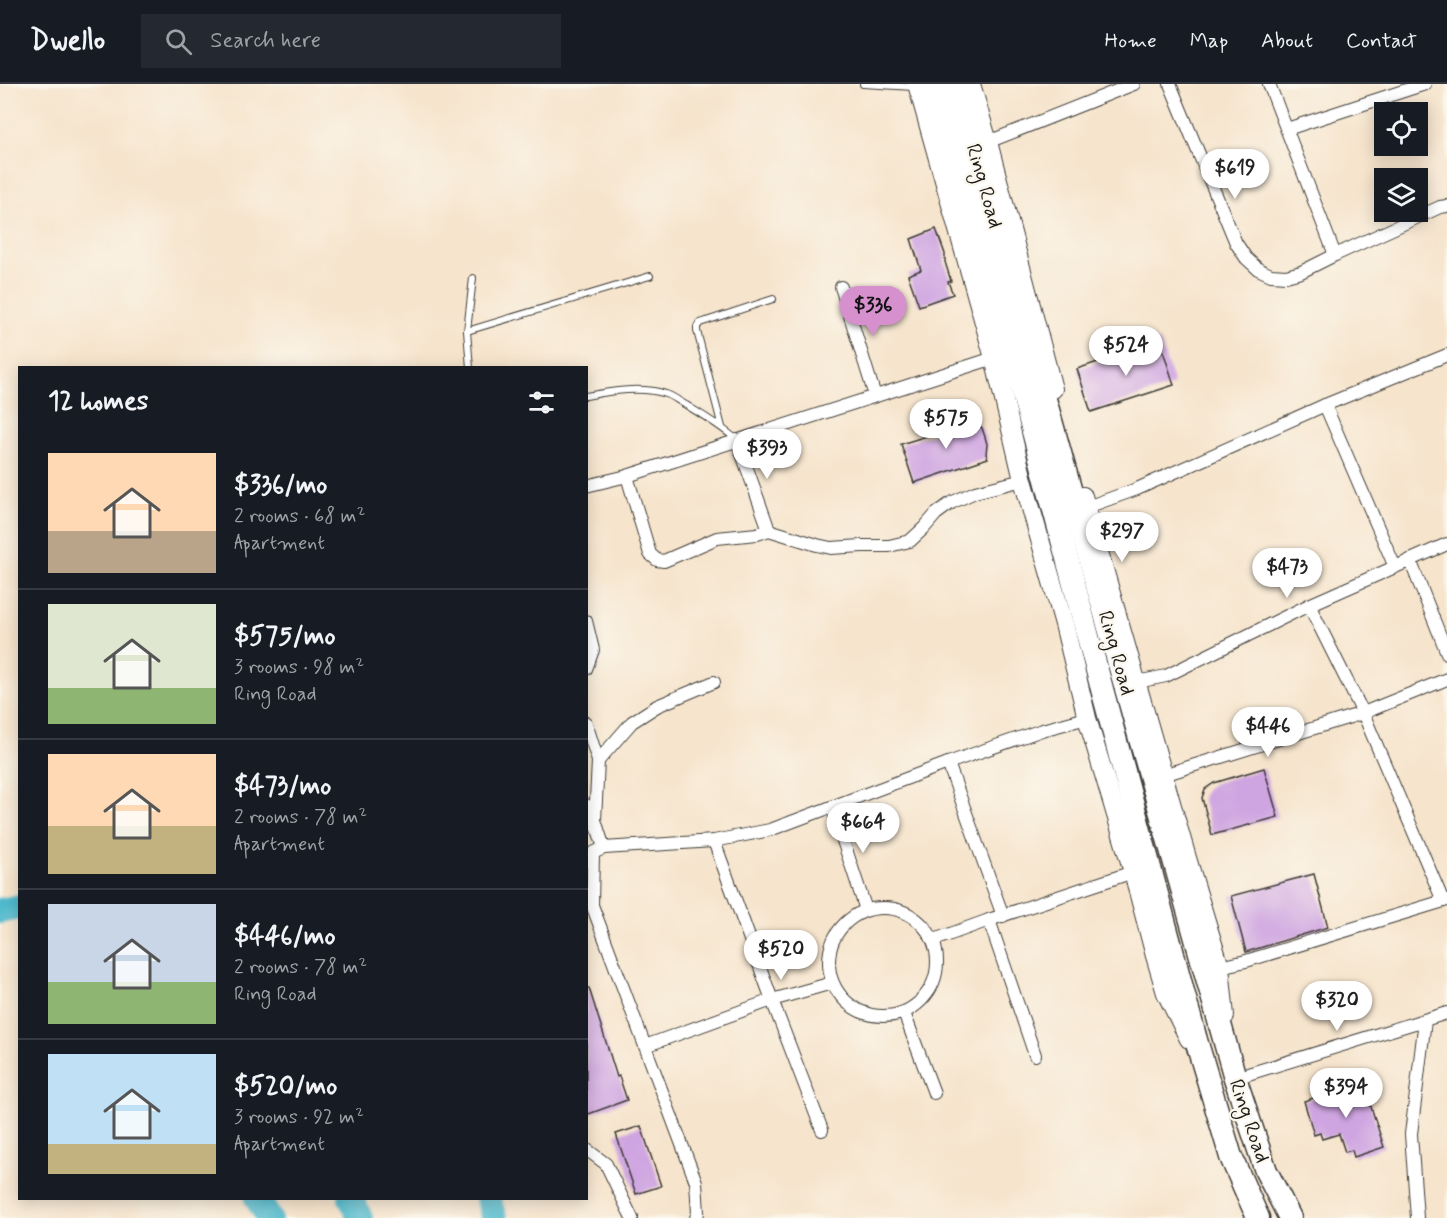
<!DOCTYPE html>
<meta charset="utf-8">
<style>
:root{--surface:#171b24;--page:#242831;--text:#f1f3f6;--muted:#9ea1a6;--line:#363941;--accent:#d690ce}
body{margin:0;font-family:Mynerve,sans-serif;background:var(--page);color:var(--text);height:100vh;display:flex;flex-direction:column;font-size:22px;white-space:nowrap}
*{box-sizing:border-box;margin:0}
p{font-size:20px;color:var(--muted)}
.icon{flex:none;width:33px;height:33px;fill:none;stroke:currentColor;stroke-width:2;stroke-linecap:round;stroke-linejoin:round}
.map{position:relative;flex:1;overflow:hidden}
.panel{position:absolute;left:18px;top:282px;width:570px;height:834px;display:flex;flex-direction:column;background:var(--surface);border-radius:0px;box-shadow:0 3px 15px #0003}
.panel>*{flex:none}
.buttons{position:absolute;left:1374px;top:18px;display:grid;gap:12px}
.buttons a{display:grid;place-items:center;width:54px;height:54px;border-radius:0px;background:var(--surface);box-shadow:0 3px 15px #0003;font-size:30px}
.price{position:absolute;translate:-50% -51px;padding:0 14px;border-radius:21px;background:#fff;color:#222;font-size:20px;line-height:39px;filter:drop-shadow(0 2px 3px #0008)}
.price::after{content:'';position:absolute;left:50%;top:36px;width:18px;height:14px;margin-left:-9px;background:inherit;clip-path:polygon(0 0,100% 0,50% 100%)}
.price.on{background:var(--accent);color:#111}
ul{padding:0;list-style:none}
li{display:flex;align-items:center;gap:18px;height:150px;padding:0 30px}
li+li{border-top:2px solid var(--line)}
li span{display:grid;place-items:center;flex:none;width:168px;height:120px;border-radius:0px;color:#555}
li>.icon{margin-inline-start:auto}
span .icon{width:72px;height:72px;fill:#fffc;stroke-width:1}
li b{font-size:26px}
h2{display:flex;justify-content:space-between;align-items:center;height:72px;padding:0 30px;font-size:26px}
header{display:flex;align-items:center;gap:36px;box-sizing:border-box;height:84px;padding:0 30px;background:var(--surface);border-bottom:2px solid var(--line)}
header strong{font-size:28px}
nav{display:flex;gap:33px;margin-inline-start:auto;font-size:21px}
.search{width:420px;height:54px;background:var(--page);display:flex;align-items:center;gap:15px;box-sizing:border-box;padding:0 21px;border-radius:0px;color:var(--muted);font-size:22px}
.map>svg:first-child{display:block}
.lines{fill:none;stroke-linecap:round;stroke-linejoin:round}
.river{stroke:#50bacd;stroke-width:26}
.building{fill:#cfa5e1}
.lane-casing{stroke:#3d3a36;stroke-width:8}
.street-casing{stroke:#3d3a36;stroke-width:14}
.secondary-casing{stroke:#3d3a36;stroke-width:20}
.highway-casing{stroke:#3d3a36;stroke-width:25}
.lane{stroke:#fff;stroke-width:6}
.street{stroke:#fff;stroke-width:12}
.secondary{stroke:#fff;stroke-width:18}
.highway{stroke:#fff;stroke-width:22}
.labels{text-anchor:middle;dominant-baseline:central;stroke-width:4.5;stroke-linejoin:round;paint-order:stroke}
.street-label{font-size:21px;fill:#1c1c1c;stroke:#fbf7ec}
</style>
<header>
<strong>Dwello</strong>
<div class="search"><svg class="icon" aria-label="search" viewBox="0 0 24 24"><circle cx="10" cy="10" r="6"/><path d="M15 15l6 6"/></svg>Search here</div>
<nav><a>Home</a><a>Map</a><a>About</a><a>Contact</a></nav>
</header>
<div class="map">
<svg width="1447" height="1134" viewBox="0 0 1447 1134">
<rect width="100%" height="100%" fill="#fbf7ec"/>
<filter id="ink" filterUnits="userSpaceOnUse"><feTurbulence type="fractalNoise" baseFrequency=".0167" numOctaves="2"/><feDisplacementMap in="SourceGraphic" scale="12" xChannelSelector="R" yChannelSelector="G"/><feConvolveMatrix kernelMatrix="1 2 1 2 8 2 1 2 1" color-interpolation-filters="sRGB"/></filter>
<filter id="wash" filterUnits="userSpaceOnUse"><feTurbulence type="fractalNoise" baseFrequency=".008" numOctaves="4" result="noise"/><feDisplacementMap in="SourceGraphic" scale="24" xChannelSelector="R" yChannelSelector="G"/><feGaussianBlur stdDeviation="1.35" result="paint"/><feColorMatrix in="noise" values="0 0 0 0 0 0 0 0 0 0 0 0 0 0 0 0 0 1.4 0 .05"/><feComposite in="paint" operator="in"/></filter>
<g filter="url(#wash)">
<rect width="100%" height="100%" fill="#f6e4cc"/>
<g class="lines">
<g class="river">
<path d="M0 827 20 823"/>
<path d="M257 1114 269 1134"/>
<path d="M351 1114 360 1134"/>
<path d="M488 1114 494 1134"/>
</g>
</g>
<g id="blocks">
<g class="building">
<path d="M936 145 945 170V178L951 197 948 198 953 210 919 222 908 191 921 186 911 155Z"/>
<path d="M1160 257 1174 301 1091 328 1077 285Z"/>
<path d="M974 335 976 339 982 344 985 353 987 360 986 370 988 374 914 399 901 360 933 350 932 348Z"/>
<path d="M1264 684 1278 733 1212 751 1202 714 1205 705 1214 699Z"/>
<path d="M1314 790 1328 843 1246 868 1231 812Z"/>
<path d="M586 904H589L617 993 619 992 627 1016 586 1031Z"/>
<path d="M1363 998 1384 1063 1354 1073 1352 1066 1345 1068 1339 1050 1322 1055 1320 1049 1314 1051 1304 1017Z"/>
<path d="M641 1042 661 1102 636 1110 616 1050Z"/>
</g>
</g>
</g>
<g filter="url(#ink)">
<use href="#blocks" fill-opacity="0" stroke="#3d3a36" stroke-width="1.5"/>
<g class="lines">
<defs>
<g id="lane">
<path d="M863 0 914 3"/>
<path d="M467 247 650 192"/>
<path d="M470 284 467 247 473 194"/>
<path d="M586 312C611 307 642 302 666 310 673 312 680 318 686 321 704 332 721 342 737 356"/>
<path d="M722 343 697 247V243L700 239 773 215"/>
</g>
<g id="street">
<path d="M1170 0 1236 159 1246 174 1258 185 1271 191 1286 192 1301 188 1335 171 1440 123 1447 122"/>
<path d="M1269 0 1335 171"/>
<path d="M1287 45 1425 0"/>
<path d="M988 58 1134 0"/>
<path d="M841 203 875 312"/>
<path d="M1325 321 1395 483"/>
<path d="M737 356 769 446"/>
<path d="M627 392 650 470 657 476 664 477 717 454 757 450 769 446 817 461 831 464 862 462H889L910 457 924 444 936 430 951 419 975 408 1023 396"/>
<path d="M586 402 627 392 994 274"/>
<path d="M1087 423 1137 405 1325 321 1447 271"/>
<path d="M1410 476 1447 569"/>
<path d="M1309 521 1363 629 1443 817"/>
<path d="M586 537 593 566 586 585"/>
<path d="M1137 598 1166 592 1309 521 1447 460"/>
<path d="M586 639 598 677 595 736"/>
<path d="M598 677 632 638 657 622 714 598"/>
<path d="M948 679 1003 832"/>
<path d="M1163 691 1363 629 1447 595"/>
<path d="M586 721 595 736 604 764"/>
<path d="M832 723 866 826"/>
<path d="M714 757 772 916 822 1046"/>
<circle cx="883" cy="878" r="54"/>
<path d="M989 836 1035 971"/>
<path d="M934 856 989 836 1133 788"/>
<path d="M1220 883 1246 877 1447 816"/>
<path d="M904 929 934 1009"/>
<path d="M645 962 772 916 832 899"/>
<path d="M1235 994 1447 929"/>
<path d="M586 1065 606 1080 632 1134"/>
<path d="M696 1134 698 1129 696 1098 592 821 593 769 604 764 714 757 770 746 948 679 1042 646 1087 634"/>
<path d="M1417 1134 1411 1050 1425 936"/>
</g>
<g id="secondary">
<path d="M917 0 994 274 1023 396 1064 540 1087 634 1133 788 1155 872 1166 909 1189 955"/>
<path d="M971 0 988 58 1053 305"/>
<path d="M1083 412 1187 774 1220 883 1225 932"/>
</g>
<g id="highway">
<path d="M935 0 1023 310 1196 956 1231 1073 1258 1134"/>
<path d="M955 0 1041 301 1235 994 1266 1087 1290 1134"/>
</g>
</defs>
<use href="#lane" class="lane-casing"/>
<use href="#street" class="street-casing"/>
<use href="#secondary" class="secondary-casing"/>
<use href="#highway" class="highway-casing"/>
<use href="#lane" class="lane"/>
<use href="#street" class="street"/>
<use href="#secondary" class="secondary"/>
<use href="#highway" class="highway"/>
</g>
</g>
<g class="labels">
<g class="street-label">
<text transform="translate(984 102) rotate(74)">Ring Road</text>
<text transform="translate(1116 569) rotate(74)">Ring Road</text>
<text transform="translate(1249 1037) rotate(71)">Ring Road</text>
</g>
</g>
</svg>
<div class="buttons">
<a><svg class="icon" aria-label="locate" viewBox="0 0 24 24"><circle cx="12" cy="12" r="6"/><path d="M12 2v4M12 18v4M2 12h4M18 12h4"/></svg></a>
<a><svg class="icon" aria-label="layers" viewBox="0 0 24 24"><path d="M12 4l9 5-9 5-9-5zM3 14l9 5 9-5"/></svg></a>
</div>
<b class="price" style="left:1235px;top:116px">$619</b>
<b class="price on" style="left:873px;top:253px">$336</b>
<b class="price" style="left:1126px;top:293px">$524</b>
<b class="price" style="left:946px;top:366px">$575</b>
<b class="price" style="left:767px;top:396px">$393</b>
<b class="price" style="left:1122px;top:479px">$297</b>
<b class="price" style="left:1287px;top:515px">$473</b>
<b class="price" style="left:1268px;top:674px">$446</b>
<b class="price" style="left:863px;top:770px">$664</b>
<b class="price" style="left:781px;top:897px">$520</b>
<b class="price" style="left:1337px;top:948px">$320</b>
<b class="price" style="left:1346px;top:1035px">$394</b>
<section class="panel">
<h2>12 homes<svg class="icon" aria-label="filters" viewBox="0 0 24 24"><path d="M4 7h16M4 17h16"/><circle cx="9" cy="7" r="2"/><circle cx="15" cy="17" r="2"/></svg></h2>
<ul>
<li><span style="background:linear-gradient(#ffd9b3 65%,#b9a48a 0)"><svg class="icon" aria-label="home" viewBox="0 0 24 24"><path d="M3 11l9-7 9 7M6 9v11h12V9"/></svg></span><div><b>$336/mo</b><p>2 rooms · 68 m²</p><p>Apartment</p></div></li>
<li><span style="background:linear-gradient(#dfe7d0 70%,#8fb573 0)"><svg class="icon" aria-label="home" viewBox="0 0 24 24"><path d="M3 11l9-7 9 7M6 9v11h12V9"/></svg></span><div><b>$575/mo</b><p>3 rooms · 98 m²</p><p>Ring Road</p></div></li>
<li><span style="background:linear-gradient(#ffd9b3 60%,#c2b280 0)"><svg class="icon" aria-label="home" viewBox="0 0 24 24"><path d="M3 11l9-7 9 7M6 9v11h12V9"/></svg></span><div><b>$473/mo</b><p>2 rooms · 78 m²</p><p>Apartment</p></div></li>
<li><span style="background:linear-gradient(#c9d6e8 65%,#8fb573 0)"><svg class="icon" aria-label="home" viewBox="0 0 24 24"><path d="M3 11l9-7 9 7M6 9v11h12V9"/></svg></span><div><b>$446/mo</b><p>2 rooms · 78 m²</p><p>Ring Road</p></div></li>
<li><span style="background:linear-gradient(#bfe0f5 75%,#c2b280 0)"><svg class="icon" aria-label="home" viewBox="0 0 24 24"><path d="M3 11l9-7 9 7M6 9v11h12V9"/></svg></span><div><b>$520/mo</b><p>3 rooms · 92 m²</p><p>Apartment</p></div></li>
</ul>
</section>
</div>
